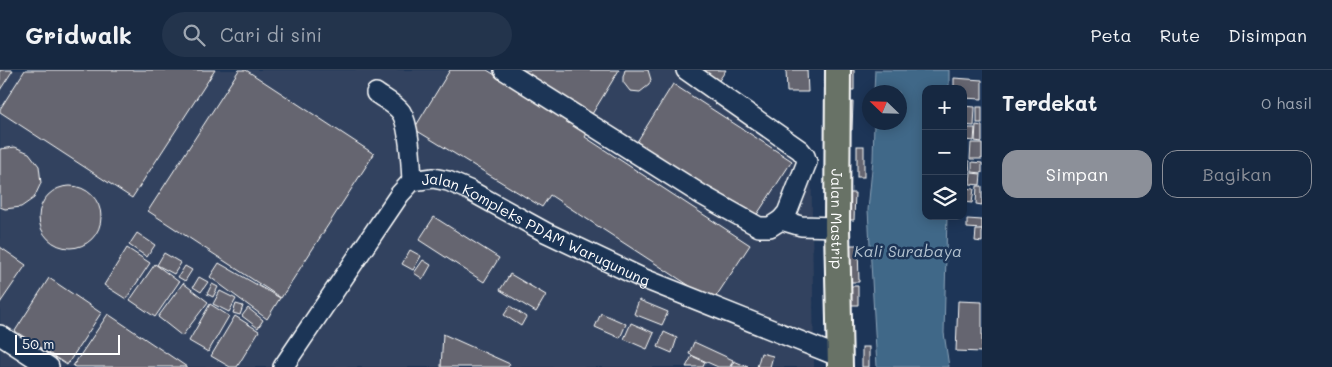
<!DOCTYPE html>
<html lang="id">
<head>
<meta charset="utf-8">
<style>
  :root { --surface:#162841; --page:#23344c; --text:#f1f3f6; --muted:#9ea6b1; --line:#35445a; --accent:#8c9099 }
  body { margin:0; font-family:Mali,sans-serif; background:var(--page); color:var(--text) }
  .controls { position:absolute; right:15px; top:15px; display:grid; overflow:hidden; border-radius:10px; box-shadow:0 2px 12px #0003 }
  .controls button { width:45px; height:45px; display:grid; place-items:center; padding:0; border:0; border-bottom:1px solid var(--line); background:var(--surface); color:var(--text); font:25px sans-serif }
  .compass { position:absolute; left:862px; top:15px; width:45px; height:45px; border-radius:50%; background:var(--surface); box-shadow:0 2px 12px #0003; rotate:293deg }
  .scale { position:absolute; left:15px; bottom:12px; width:105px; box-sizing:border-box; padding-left:5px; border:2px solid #fff; border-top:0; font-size:14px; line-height:18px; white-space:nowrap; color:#fff; -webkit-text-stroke:4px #1d3557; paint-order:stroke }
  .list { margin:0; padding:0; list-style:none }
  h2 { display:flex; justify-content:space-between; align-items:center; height:65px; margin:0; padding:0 20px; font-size:21px }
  h2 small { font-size:16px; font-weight:400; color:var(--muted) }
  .actions { display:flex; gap:10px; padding:15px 20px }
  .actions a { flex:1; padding:11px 0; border:1px solid var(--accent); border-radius:15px; text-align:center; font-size:18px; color:var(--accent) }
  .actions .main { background:var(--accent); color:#fff }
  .icon { flex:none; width:28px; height:28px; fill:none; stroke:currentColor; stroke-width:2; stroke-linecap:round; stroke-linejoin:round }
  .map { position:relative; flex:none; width:982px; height:297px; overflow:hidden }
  header { display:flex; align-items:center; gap:30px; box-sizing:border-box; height:70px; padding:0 25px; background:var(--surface); border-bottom:1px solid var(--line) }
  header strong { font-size:24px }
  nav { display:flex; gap:28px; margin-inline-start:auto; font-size:18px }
  .search { width:350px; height:45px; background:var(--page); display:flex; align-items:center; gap:12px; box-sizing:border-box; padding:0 18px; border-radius:28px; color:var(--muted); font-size:19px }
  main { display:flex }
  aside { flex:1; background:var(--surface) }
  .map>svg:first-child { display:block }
  .built { fill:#33435e }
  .water { fill:#406788; stroke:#8ca4b8 }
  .building { fill:#65656f; stroke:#fff }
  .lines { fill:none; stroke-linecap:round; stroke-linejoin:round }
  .minor-casing { stroke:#fff; stroke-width:22 }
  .major-casing { stroke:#fff; stroke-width:28 }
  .minor { stroke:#1d3557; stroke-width:19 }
  .major { stroke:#687266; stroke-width:24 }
  .labels { text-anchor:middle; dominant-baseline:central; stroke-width:5; stroke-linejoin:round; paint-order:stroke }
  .street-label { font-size:15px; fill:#fff; stroke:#1d3557 }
  .water-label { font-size:16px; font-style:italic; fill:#b3c2cf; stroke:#1d3557 }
</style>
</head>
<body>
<header>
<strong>Gridwalk</strong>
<div class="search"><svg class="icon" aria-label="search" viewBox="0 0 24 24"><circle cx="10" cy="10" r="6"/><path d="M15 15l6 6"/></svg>Cari di sini</div>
<nav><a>Peta</a><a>Rute</a><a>Disimpan</a></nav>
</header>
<main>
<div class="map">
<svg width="982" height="297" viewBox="0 0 982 297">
  <rect width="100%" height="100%" fill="#1d3557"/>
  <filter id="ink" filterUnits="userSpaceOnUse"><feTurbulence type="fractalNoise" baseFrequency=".02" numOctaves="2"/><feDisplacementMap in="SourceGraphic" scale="10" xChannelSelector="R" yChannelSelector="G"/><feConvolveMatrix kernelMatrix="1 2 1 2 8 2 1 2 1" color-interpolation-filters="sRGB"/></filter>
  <g filter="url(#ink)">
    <path class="built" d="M0 0H703L811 77 814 297H0Z"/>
    <path class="water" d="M875 0H949V19H926V146H947L944 263 949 297H877L868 140 873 89 874 53 899 52V22H874Z"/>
    <g class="building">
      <path d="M0 0H13L0 20Z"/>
      <path d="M25 0H215L132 128 0 42V39Z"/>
      <path d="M239 0H246L374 84 281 228 148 141Z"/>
      <path d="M450 0H487L588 62 585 67 750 175 713 231 550 125 542 137 414 59Z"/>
      <path d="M510 0H619L589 49Z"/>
      <path d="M625 0H648L651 10 649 15 640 22 630 21 623 12V7Z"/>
      <path d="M695 0H726L716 15Z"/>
      <path d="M786 0H807L808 22H787Z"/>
      <path d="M847 0H854V20H848Z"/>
      <path d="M954 8 982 10V29L963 28V19H954Z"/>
      <path d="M673 14 792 91 756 146 635 75Z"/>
      <path d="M842 32H853L852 60H841Z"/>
      <path d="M963 36 975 37 974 56 963 55Z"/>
      <rect x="977" y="37" width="5" height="16"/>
      <path d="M976 55 982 56V72L975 71Z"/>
      <path d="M966 58H975L974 71 965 70Z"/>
      <path d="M971 73H982V89H970Z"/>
      <rect x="857" y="76" width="7" height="31"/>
      <path d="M15 77 29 83 39 96 41 113 34 128 21 137 5 139 0 137V79Z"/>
      <path d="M963 91H969L970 103H963Z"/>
      <path d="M972 92 982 93V103L972 102Z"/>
      <path d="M971 103 981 104 980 115 970 114Z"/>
      <path d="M977 116H982V135L976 134Z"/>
      <circle cx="70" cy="147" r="31"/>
      <path d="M963 118 974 119 972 133 963 132Z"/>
      <path d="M847 123H855L854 150H846Z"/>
      <path d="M434 147 499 188 484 212 419 170Z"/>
      <path d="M967 149 982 150V159L967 158Z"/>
      <path d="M976 160H982V172L975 171Z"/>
      <path d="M137 163 155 175 147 187 129 175Z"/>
      <path d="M848 175H858L859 212H848Z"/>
      <path d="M0 177 26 195 0 233Z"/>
      <path d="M127 178 150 193 126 229 104 215Z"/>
      <path d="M410 180 421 186 413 200 402 194Z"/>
      <path d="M164 183 181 193 174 204 157 195Z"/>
      <path d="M423 190 431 195 423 209 414 203Z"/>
      <path d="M219 193 280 228 267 249 210 207Z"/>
      <path d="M155 194 179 212 155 247 130 230Z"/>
      <path d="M185 196 192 200 185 211 178 207Z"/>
      <path d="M510 204 546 225 536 242 500 220Z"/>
      <path d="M199 207 208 212 201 222 193 217Z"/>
      <path d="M49 208 101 243 67 295 15 261Z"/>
      <path d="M183 213 208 232 182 266 158 247Z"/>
      <path d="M212 214 218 217 213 227 207 224Z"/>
      <path d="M848 216H858V235H849Z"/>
      <path d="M220 221 236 229 229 242 213 234Z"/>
      <path d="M639 230 668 242 662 255 634 244Z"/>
      <path d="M958 231 982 232V282L956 281Z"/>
      <path d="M210 234 229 246 208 282 189 271Z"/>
      <path d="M236 234 243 236 240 245 233 243Z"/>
      <path d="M510 236 526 247 521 256 504 245Z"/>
      <path d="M248 238 263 250 258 258 242 246Z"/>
      <path d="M601 243 626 254 620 268 595 257Z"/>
      <path d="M108 244 187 297H75L73 296Z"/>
      <path d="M235 246 259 261 237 297H230L211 286Z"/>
      <path d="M631 253 654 263 647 279 624 269Z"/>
      <path d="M664 262 677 268 672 283 658 277Z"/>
      <path d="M443 264 510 294 508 297H441Z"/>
      <path d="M694 272 733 290 730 297H718L689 284Z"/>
      <rect x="862" y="277" width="7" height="20"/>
      <path d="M761 283 773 286 770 297H757Z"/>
      <path d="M692 286 705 292 703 297H686Z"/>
      <path d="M734 291 748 297H731Z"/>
    </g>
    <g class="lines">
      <defs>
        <g id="minor">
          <path d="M504 0 702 125 759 157H770L781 150"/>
          <path d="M686 0 800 80 805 86 807 92 787 143 781 150 801 156 837 157"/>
          <path d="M376 23C384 29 395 34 401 42 410 56 411 94 412 111"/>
          <path d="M0 265 49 297"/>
          <path id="s1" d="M283 297 400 124 412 111 433 108 448 111 469 120 545 162 642 208 840 287"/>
        </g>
        <g id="major">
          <path id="s2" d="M838 0 837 157 840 297"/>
        </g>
      </defs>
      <use href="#minor" class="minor-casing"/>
      <use href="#major" class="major-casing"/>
      <use href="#minor" class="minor"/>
      <use href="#major" class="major"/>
    </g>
  </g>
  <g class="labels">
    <g class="street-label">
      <text stroke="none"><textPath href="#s2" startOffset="149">Jalan Mastrip</textPath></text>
      <text stroke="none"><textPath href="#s1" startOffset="362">Jalan Kompleks PDAM Warugunung</textPath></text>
    </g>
    <g class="water-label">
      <text x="908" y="180">Kali Surabaya</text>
    </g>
  </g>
</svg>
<div class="controls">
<button>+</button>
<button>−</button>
<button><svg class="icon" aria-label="layers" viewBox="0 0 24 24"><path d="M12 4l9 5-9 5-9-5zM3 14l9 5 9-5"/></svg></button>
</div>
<svg class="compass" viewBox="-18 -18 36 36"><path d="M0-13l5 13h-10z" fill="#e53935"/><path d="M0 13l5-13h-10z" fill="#9ea6b1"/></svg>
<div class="scale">50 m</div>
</div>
<aside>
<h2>Terdekat<small>0 hasil</small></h2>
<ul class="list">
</ul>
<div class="actions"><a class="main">Simpan</a><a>Bagikan</a></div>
</aside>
</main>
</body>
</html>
